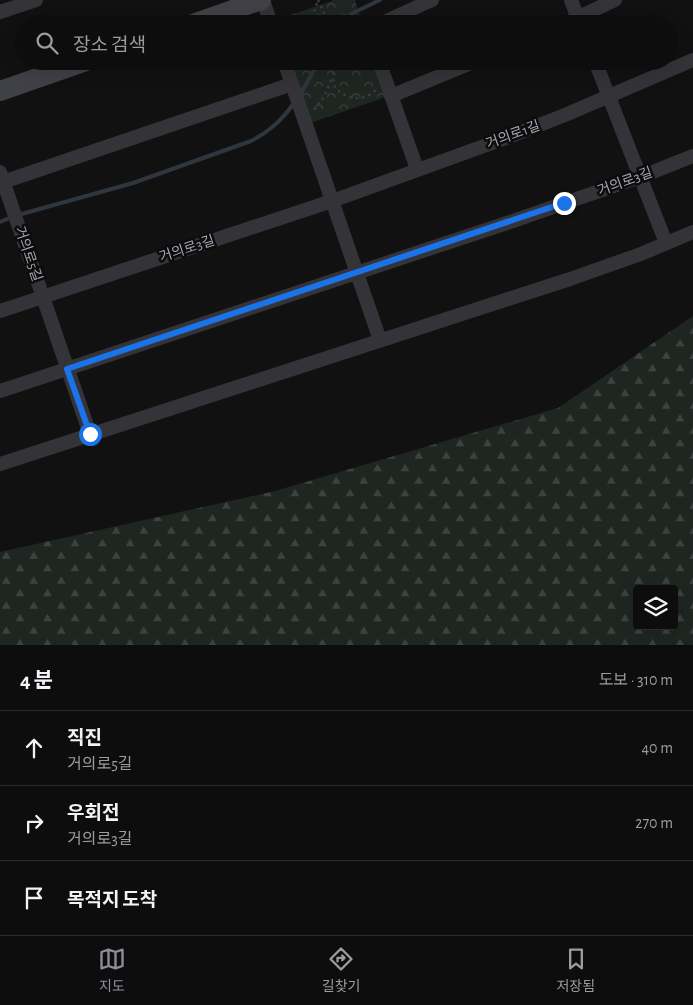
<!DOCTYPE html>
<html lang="ko">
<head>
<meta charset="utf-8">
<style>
  :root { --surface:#0d0d0e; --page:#161617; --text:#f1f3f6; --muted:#9a9c9e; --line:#2d2d2e; --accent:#8c9099 }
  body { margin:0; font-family:"Alegreya Sans","Noto Sans KR",sans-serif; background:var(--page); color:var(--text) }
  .controls { position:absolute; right:15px; bottom:15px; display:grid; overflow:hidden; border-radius:5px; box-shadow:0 5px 20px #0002 }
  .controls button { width:45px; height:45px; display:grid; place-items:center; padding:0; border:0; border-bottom:1px solid var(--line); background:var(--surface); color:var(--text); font:25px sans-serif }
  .stop { position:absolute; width:15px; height:15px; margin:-11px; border:4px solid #1a73e8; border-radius:50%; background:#fff }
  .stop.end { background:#1a73e8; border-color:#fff; box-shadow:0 1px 5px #0008 }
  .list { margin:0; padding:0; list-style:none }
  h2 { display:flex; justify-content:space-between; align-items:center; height:65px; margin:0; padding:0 20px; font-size:21px }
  h2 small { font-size:16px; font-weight:400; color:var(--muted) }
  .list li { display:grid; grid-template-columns:32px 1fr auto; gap:15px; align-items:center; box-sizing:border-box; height:75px; padding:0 20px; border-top:1px solid var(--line) }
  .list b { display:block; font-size:19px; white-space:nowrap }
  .list p { margin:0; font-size:16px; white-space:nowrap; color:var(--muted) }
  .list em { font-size:16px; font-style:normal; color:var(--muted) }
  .icon { flex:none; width:28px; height:28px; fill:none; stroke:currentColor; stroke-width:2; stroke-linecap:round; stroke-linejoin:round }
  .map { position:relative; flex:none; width:693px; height:645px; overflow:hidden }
  .search { position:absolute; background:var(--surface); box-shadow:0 5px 20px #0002; left:15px; right:15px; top:15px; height:55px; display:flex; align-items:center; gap:12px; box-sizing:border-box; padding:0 18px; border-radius:28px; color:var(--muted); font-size:19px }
  .sheet { height:290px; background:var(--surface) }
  nav { display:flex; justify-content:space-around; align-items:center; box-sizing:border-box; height:70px; border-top:1px solid var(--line); background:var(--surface); font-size:14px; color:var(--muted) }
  nav a { display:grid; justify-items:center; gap:2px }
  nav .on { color:var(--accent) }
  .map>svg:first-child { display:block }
  .forest { fill:url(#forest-firs); fill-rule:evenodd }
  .park { fill:url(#park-crowns) }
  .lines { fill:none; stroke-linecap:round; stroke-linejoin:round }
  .stream { stroke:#30363d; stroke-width:4 }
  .path { stroke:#3a3b3f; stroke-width:2.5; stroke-dasharray:2.5 4; stroke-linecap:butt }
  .street { stroke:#343438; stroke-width:14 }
  .secondary { stroke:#404146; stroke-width:20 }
  .route { stroke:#1a73e8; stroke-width:6 }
  .labels { text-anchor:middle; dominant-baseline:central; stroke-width:5; stroke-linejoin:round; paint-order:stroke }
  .street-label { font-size:14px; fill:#a3a6b1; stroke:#0c0c0d }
</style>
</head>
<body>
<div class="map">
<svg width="693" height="645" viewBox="0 0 693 645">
  <defs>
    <pattern id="forest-firs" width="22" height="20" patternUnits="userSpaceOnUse" patternTransform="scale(1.25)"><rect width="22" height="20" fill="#1f2621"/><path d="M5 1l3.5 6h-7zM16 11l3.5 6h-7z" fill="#3c423f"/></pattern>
    <pattern id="park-crowns" width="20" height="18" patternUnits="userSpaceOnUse" patternTransform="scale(1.25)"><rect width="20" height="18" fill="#1f2621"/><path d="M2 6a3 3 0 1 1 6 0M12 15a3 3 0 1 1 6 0" fill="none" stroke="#3c423f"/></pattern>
  </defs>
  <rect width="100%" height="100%" fill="#111112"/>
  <path class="forest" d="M693 316V645H0V552L275 491 558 408ZM637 589H674V626H637Z"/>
  <g class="park">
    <path d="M334 0H355L362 24H274L273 21Z"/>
    <path d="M288 61H375L386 97 310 123Z"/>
  </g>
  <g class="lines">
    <g class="stream">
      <path d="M341 24 353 13 380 0"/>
      <path d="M300 95 319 61"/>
      <path d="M18 215 133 183 251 141C270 131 282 120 294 103"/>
      <path d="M0 222 12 217"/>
    </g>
    <g class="path">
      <path d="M318 0 325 15 332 24"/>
      <path d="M310 24 318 0"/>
      <path d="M339 61C331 69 333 79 335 88 348 99 361 103 376 90"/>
      <path d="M314 110 324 97 332 78"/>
    </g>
    <g class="street">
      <path d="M263 0 271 24"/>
      <path d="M571 0 580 24"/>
      <path d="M0 12 36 0"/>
      <path d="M380 24 432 0"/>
      <path d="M564 24 615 0"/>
      <path d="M284 61 380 340"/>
      <path d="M379 61 417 169"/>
      <path d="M595 61 666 243"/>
      <path d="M391 96 476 61"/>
      <path d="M0 172 90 434"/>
      <path d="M0 183 292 84"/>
      <path d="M0 311 332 201 506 138 565 115 693 60"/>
      <path d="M0 391 507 223 640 177 693 156"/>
      <path d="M0 464 570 279 641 254 693 232"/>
    </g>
    <g class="secondary">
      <path d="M193 24 261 0"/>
      <path d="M0 91 86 61"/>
    </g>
  </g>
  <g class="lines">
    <path class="route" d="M90 434 67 369 564 203"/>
  </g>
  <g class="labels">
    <g class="street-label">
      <text transform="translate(513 135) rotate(-20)">거의로1길</text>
      <text transform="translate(625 182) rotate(-20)">거의로3길</text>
      <text transform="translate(187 249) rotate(-18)">거의로3길</text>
      <text transform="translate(28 254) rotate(71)">거의로5길</text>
    </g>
  </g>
</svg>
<div class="controls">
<button><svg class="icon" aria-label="layers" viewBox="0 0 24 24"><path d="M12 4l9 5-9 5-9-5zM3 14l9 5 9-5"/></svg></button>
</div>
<div class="stop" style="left:90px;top:434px"></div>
<div class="stop end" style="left:564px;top:203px"></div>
<div class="search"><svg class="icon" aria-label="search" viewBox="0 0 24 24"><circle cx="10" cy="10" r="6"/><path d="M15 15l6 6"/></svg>장소 검색</div>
</div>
<section class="sheet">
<h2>4 분<small>도보 · 310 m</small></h2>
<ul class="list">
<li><svg class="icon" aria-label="ahead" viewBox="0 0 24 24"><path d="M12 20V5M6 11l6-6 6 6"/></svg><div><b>직진</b><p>거의로5길</p></div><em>40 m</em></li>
<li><svg class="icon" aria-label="right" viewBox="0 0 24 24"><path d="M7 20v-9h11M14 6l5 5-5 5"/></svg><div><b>우회전</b><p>거의로3길</p></div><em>270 m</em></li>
<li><svg class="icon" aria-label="arrive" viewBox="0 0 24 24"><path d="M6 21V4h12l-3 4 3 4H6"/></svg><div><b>목적지 도착</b></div></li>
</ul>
</section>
<nav>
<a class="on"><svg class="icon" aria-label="map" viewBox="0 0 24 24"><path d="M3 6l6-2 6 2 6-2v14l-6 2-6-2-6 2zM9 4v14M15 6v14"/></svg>지도</a>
<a><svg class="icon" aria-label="directions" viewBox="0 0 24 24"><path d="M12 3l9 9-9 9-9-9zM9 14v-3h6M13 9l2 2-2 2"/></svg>길찾기</a>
<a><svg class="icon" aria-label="saved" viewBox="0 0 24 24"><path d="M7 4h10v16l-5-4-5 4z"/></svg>저장됨</a>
</nav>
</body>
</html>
